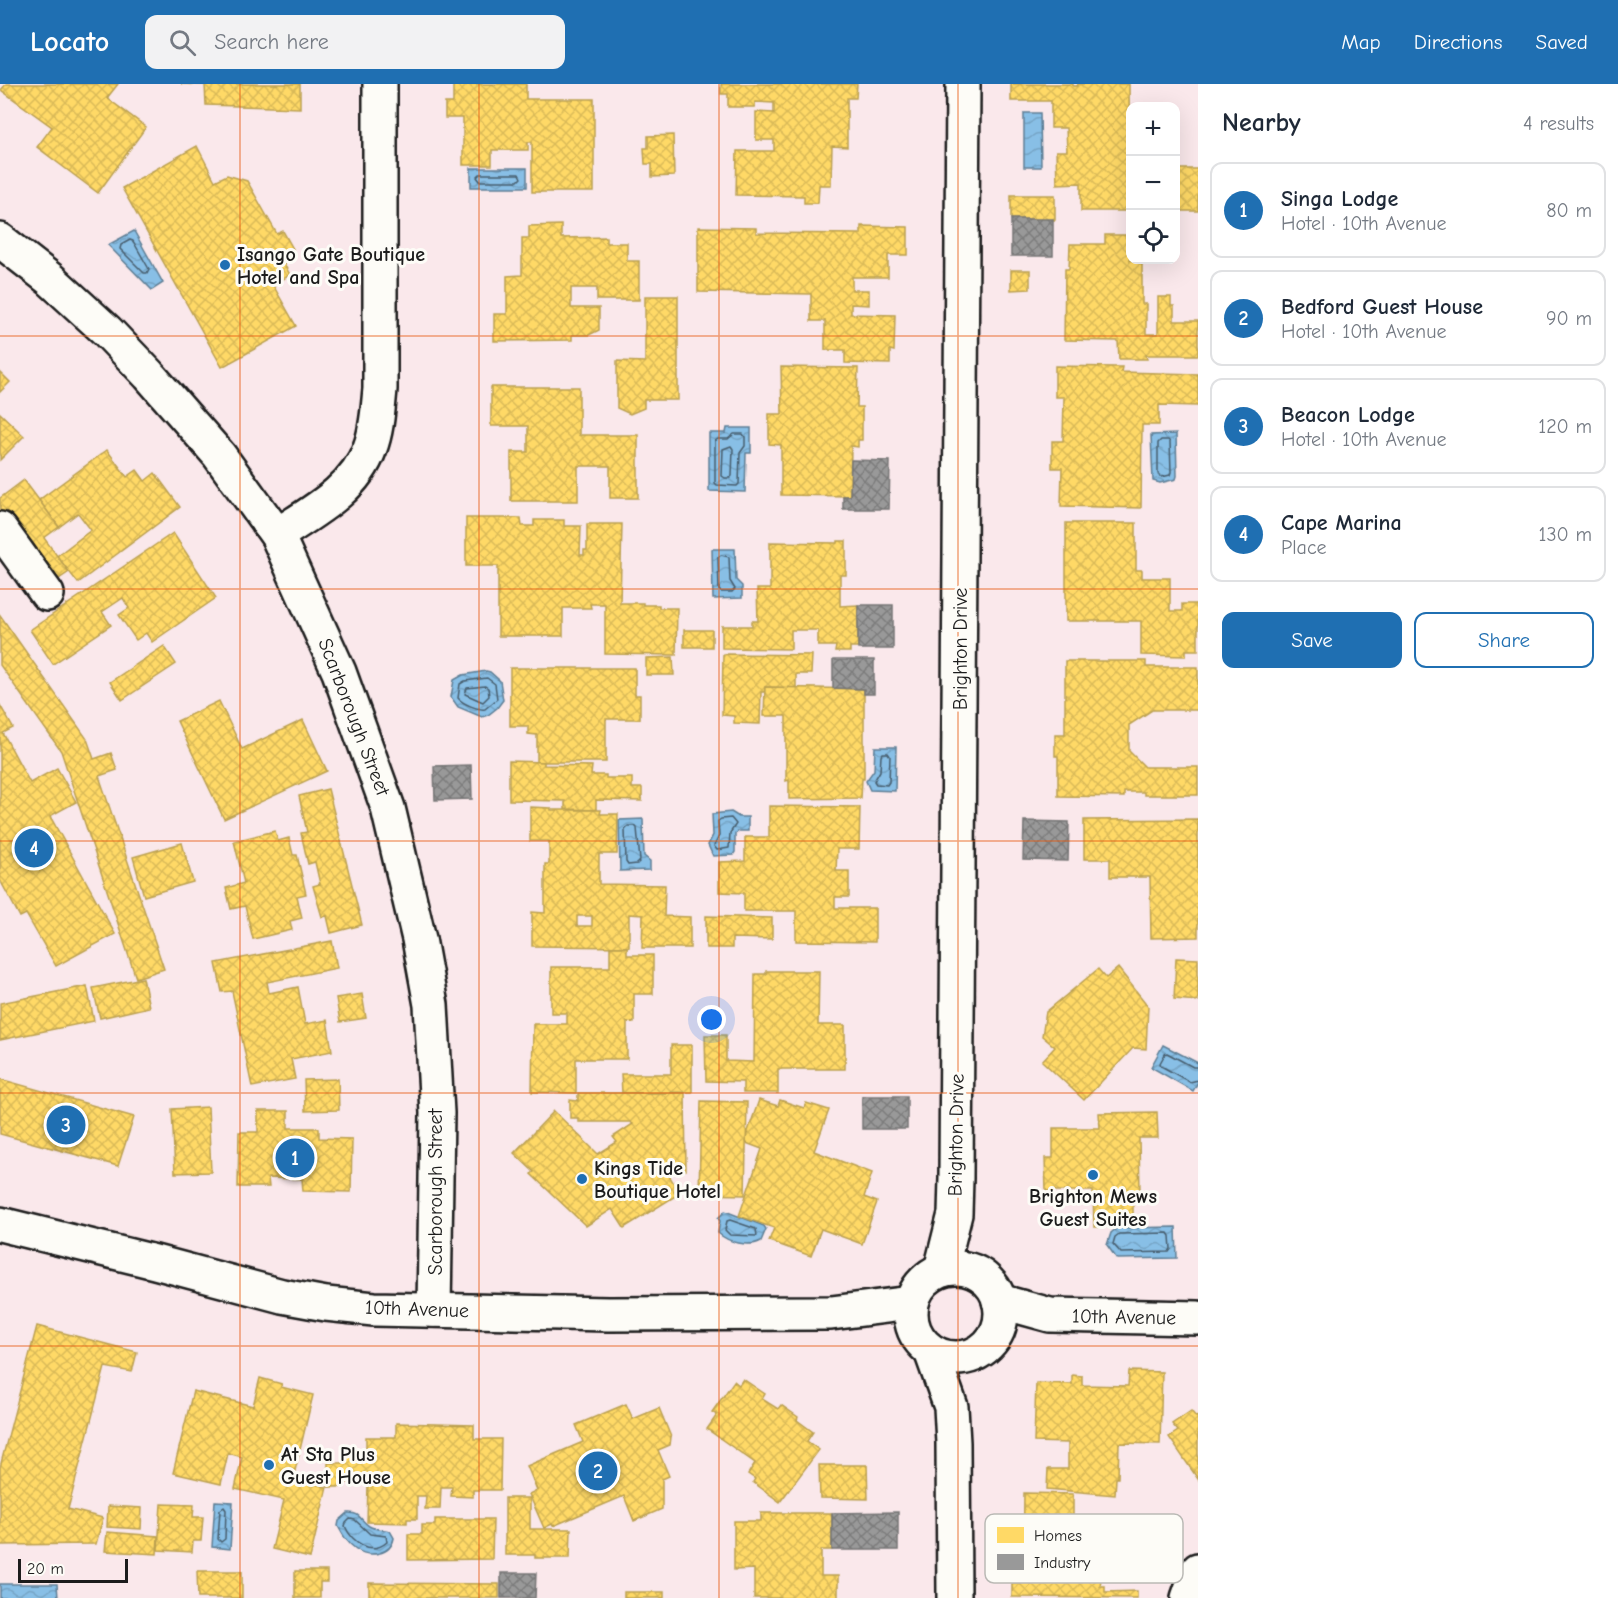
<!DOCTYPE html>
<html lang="en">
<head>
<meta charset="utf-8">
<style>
  :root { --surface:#fff; --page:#f2f2f3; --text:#1f2937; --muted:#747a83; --line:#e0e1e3; --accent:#1f6fb2 }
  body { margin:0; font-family:"Comic Neue",sans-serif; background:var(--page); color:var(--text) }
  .controls { position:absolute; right:18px; top:18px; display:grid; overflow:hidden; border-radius:12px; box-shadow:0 6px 24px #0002 }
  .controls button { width:54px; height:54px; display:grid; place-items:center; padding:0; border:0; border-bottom:2px solid var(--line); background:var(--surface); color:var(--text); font:30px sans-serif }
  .scale { position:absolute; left:18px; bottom:15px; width:110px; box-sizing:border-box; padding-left:6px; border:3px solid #1c1c1c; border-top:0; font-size:16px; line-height:21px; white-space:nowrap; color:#1c1c1c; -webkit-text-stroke:4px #fdfcf7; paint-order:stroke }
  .you { position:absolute; left:712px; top:936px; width:21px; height:21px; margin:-15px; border:4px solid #fff; border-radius:50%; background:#1a73e8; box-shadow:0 0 0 9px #1a73e833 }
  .badge { display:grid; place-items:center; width:39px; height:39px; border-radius:50%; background:var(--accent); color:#fff; font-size:20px; font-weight:700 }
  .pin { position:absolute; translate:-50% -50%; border:3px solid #fff; box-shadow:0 2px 6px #0006 }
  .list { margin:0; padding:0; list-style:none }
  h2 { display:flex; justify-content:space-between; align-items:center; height:78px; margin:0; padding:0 24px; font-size:26px }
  h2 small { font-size:20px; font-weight:400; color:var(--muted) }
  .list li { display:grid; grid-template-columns:39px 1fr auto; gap:18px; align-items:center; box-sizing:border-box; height:96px; margin:0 12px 12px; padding:0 12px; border:2px solid var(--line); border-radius:12px }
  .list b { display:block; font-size:22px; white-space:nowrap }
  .list p { margin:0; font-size:20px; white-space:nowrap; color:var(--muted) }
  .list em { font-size:20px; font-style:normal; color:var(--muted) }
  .actions { display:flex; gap:12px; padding:18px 24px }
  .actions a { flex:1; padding:14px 0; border:2px solid var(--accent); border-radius:12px; text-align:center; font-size:21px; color:var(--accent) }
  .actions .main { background:var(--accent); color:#fff }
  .icon { flex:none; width:33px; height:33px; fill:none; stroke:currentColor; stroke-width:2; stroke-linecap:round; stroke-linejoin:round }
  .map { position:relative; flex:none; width:1198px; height:1514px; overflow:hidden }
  header { display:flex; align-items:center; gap:36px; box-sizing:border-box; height:84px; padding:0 30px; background:var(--accent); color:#fff }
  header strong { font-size:28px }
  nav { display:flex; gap:33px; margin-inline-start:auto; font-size:21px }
  .search { width:420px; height:54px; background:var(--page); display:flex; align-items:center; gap:15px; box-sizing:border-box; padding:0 21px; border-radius:12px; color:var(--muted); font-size:22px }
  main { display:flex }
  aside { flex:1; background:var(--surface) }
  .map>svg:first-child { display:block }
  .water { fill:url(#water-waves); stroke:#5d7e95; stroke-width:1.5 }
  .homes { fill:url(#homes-cross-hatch); stroke:#bba050; stroke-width:1.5; fill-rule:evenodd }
  .industry { fill:url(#industry-cross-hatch); stroke:#747474; stroke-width:1.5 }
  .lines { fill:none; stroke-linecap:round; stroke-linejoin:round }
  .shore { stroke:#475d6d; stroke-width:1.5 }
  .minor-casing { stroke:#1c1c1c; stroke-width:38 }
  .minor { stroke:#fdfcf7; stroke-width:33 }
  .grid { fill:none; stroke:#e8590c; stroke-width:1.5; stroke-opacity:0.55 }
  .poi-dot { fill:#1f6fb2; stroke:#fdfcf7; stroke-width:2 }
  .labels { text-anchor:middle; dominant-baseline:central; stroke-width:6; stroke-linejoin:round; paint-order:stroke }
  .poi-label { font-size:20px; font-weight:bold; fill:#1c1c1c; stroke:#fdfcf7; text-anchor:start }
  .street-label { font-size:20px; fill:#1c1c1c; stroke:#fdfcf7 }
  .key { fill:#fdfcf7; stroke:#bab9b5; stroke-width:1.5 }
  .key-label { font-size:16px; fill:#1c1c1c }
</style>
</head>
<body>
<header>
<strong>Locato</strong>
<div class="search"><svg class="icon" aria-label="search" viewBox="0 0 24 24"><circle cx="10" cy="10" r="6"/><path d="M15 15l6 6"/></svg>Search here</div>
<nav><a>Map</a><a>Directions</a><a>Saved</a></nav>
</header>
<main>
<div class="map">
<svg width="1198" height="1514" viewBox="0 0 1198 1514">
  <defs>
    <pattern id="water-waves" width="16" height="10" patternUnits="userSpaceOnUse" patternTransform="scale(1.5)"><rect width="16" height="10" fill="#88bfe6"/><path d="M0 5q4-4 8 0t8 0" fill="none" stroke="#75a4c5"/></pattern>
    <pattern id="homes-cross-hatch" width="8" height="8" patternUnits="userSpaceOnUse" patternTransform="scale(1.5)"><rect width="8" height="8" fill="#ffd966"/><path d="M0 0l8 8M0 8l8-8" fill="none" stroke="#daba58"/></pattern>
    <pattern id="industry-cross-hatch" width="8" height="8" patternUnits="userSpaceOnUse" patternTransform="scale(1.5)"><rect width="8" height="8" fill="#999"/><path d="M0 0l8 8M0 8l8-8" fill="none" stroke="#7c7c7c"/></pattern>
  </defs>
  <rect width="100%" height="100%" fill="#fae8eb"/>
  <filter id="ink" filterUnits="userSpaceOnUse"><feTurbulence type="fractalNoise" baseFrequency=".0167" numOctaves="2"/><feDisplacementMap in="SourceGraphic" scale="12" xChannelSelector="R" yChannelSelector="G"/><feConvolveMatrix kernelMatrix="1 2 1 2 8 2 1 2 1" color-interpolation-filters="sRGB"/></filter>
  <g filter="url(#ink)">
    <g class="water">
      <path d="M1024 29H1040L1041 83H1024Z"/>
      <rect x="471" y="84" width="56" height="19"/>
      <path d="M134 147 163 199 152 206 108 161Z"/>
      <path d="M727 344H751V369H746L745 408 709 407V349H726Z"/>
      <path d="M1176 350 1177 392 1176 395 1160 399 1153 397 1151 351Z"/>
      <path d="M712 465H735L736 496 742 502V514L713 515Z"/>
      <path d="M486 587 490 588 500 597 503 616 497 624 488 631 482 633 458 623 451 613 454 596 463 591Z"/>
      <path d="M875 663H896L895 707 870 706 866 697 874 686Z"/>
      <path d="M731 728 739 733H748V747H739L735 750V768L733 771 713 772 708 761 713 751 712 730Z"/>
      <path d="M643 735 644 772 650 777V786L620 787 619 736Z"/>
      <path d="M1163 961 1198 979V998L1193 1007 1151 983Z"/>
      <path d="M725 1127 764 1142 766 1145 761 1157C748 1164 728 1158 718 1149L720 1137 718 1134Z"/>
      <path d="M1176 1143 1177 1174 1117 1175 1107 1161 1111 1149 1117 1144Z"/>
      <path d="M215 1417 233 1418 230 1465 212 1463Z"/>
      <path d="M348 1429C360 1428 361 1437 369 1442 376 1446 383 1445 390 1447L394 1454C391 1471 369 1474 356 1465 347 1459 343 1451 338 1442L339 1437Z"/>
      <path d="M0 1500H57L58 1514H0Z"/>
    </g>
    <g class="homes">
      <path d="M6 0H118L107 14 146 43 98 109 37 63 52 43 1 6Z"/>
      <path d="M181 0H300V24L206 21 205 1Z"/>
      <path d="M453 0H526V15H594V108H532V58H528V66H492V81H463V34H445V19H453Z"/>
      <path d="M721 0H857L856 14H847V63L832 62 831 101H819L818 119H804V112L736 111 737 67H774V56H756V28L774 29V19L755 18V23H728V10H721Z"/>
      <path d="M1011 0H1073V2H1077L1078 0H1129L1130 127H1081V99L1057 100 1056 67H1067L1066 44H1051V17H1011Z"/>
      <path d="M673 51 674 92 652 93V80H645L644 64H648V52Z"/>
      <path d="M197 62 215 97 227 91 247 97 277 150 283 147 293 165 280 172 290 191 273 201 296 242 222 283 122 104Z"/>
      <rect x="1176" y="85" width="22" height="42"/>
      <path d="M1011 111H1055V136L1011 135Z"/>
      <path d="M561 141V154L606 153V159H627V177H639V216H597V204H571V224H599V246L589 251H572V256L494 257V230H507V192L522 191V154H529V142Z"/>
      <path d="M861 142 908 143V171H888V193H852V206H869V221L851 220V230L895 231 894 267 890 266V280L845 279V266H825V237H811V210L698 208V143L756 144V149L861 150Z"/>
      <path d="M1105 151H1130V176H1142V220H1146V250H1158V213H1171V222H1174V237H1198V271H1146L1147 275H1119L1118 257 1064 256 1065 185H1069L1070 160H1105Z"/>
      <path d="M1011 186H1030V205L1011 206Z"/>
      <path d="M645 212H678V316H644V324L630 330 617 324V277L645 278Z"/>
      <path d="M1055 282 1115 283H1122L1121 288 1198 290V322L1159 321V341H1142L1141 424 1061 422 1062 384H1052V357H1063L1064 313H1055Z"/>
      <path d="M781 283 858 284 857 323H862V356H858V363L851 362 850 412 781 411V361L769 360V330H782Z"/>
      <path d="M0 288 10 298 0 308Z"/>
      <path d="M491 303H579V351H638V414H610V382H578V417H511V368H528V342H491Z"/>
      <path d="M0 329 24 352 0 376Z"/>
      <path d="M107 366 127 393 137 386 145 397 155 389 180 423 78 499 57 472 91 446 78 429 59 443 39 416Z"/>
      <path d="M24 396 59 443 44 454 69 488 47 503 0 438V414Z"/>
      <path d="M466 434H521L522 442H534V436H564V442H581L580 471H584V466H587V440H622L620 519H643V521H659V524H677L676 571 605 570V520H590L591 524H563V552H498V482H466Z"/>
      <path d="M1066 439H1136V486H1142V494H1170V527H1182V520H1198V566H1186V572L1141 571V537H1066Z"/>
      <path d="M173 449 216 514 152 558 146 549 136 556 119 531 129 524 123 514 102 528 111 541 53 580 30 546Z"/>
      <path d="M838 457H846V491H840V522L858 521V563H850V568H835L836 562H818V546H791V565L722 564V542H752V537H758L757 505H770V458L838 459Z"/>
      <path d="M0 531 87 655 94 675 111 669 117 686 99 692 164 885 136 894 61 667 0 581Z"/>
      <rect x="684" y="546" width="28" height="17"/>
      <path d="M164 562 176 580 122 616 110 598Z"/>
      <path d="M723 570 812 571 811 590H796V604L765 603V608H761L760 640 734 639V632L722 631Z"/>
      <path d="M673 573 674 591H646V574Z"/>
      <path d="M1065 577H1146V583H1198V626H1152L1129 641V667L1145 683H1198V711H1144V708H1124V713L1058 712V672H1055V650H1065Z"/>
      <path d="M510 584H635V611H640V635H606V678H537V651L528 650V642H510Z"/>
      <path d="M765 603 864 605V695H862L861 714 789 715V696L786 697V632H764Z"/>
      <path d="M219 617 242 665 303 636 327 687 224 735 177 637Z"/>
      <path d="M0 621 13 644 3 649 30 699 57 684 76 718 50 732 115 850 56 882 26 830 20 833 0 796Z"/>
      <path d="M509 677 544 678V681L592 682 591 691H606V694H632V704H642V717L596 716V726L565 725V717L509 716Z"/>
      <path d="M328 705 362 841 331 849 327 832 322 833 313 802 320 800 315 778 308 780 301 749 307 748 299 712Z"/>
      <path d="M769 722 860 723 859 765H837L836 787H849V813H835V824H875V858L796 857V827H744V809L719 808V778L745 777V753H769Z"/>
      <path d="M530 723 551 724V726H601L600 730H618L617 770H599V800L665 801 664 832 690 833V864H642L643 831 629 830V863L532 862V828L545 829V780H549V757H530ZM577 832H592V842H577Z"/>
      <path d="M1198 735V853L1151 854 1150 793H1110V775H1084V736Z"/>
      <path d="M275 747 278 757 289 754 293 771H297L306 810 297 812 302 834 290 837 292 846 253 855 245 822 231 825 226 804 244 799 234 757Z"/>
      <path d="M182 759 193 798 144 812 133 773Z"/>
      <path d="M706 832 772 834V855L732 854V864H706Z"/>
      <path d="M332 857 337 884 267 898 269 909 298 903 305 940 327 936 332 967 291 975 295 995 252 1003 232 907 222 908 216 879Z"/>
      <path d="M610 863H627V871H653V910H634V939L627 938V975H576V1009L532 1008 533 940H567V929H551V883H610Z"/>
      <path d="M1176 874 1198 875V917L1174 915Z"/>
      <path d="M1118 884 1148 922 1146 965 1133 964 1084 1016 1042 977 1055 963 1042 952 1046 928 1098 885 1106 894Z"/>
      <path d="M766 887H819L818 941H845V985H778V1009H743V998L706 997 705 951H726V977L754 978 755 890H766Z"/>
      <path d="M143 894 149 923 100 934 93 904Z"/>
      <path d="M87 902 94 937 0 956V919Z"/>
      <path d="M362 910 366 934 340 938 336 914Z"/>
      <path d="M671 961H692V1008L622 1009 621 990H671Z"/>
      <path d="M0 993V995L134 1033 118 1082 0 1050Z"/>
      <path d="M338 995 339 1026 305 1027 304 996Z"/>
      <path d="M578 1009H685L686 1086H666L677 1105 674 1107 677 1111 624 1144 612 1125 586 1142 531 1090 534 1088 514 1069 554 1027 598 1070 617 1058 613 1053 633 1040 630 1038H578V1034H570V1016L578 1017Z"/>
      <path d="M759 1016 778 1022 780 1016 804 1024 806 1019 829 1026 814 1067 872 1089 864 1113 877 1118 862 1160 821 1145 811 1172 769 1157 774 1144 739 1132 762 1065 746 1059V1053Z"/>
      <path d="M701 1017 747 1018 745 1111 699 1110Z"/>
      <path d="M208 1023 211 1088 175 1089 172 1025Z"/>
      <path d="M258 1027H288V1044H319V1054L352 1055 351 1108 303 1107 302 1095 268 1094 269 1103H238L239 1048H258Z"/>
      <path d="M1157 1028 1158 1054H1139L1140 1109 1133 1108V1142L1094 1143 1093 1107H1046L1045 1074H1053V1044H1100L1099 1029Z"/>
      <path d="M37 1242 137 1268 132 1288 105 1283 68 1425 103 1434 96 1460 0 1461V1383Z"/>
      <path d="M1129 1287 1162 1288 1160 1360 1119 1359 1118 1394H1116L1115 1411 1047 1405 1048 1385H1068V1359L1034 1358 1036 1299 1072 1300V1291L1082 1292V1301L1128 1302Z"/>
      <path d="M260 1294 282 1300 281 1303 313 1311 293 1395 327 1403 310 1474 272 1465 284 1416 235 1405 242 1373 228 1369 221 1400 173 1389 193 1307 253 1322Z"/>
      <path d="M743 1295 765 1310 762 1315 778 1325 781 1321 798 1333 797 1336 813 1348 807 1357 819 1366 780 1418 753 1398 755 1395 748 1390 755 1379 707 1345 717 1331 712 1328 734 1297 739 1301Z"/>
      <path d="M626 1320 633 1335 659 1324 671 1353 670 1361 658 1366 669 1392 662 1395V1425L634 1437 624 1412 553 1442 552 1440 544 1444 529 1410 537 1406 527 1382 583 1358 576 1341Z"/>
      <path d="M1191 1327 1196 1333 1198 1332V1395L1169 1353 1178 1347 1172 1340Z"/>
      <path d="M396 1339 474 1341V1355H501L500 1406H473V1413L451 1412 452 1403H441L440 1425H425L426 1412H417V1435H407V1439L367 1438 368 1400 341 1398V1403H328V1379H344V1368H366V1353H396Z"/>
      <path d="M819 1381H867L868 1415 820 1414Z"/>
      <path d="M1024 1409 1073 1410V1440L1138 1441 1137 1482 1073 1481V1490L1023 1489Z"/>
      <path d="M505 1414H530V1445H571L570 1474H535V1471H505Z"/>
      <path d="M161 1420 194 1421 193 1433H203L201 1457H193L192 1468 158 1466Z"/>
      <path d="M108 1422 142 1424 141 1445 107 1443Z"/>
      <path d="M761 1429H832V1466H821V1492H838V1514H754V1485L734 1486V1437H761Z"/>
      <path d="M435 1435H493L492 1475 408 1476V1450H422V1441H435Z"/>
      <path d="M107 1448 158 1452 157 1470 105 1467Z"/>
      <path d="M197 1487H242V1514H198Z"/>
      <path d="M295 1487H327V1498H320V1514H295Z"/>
      <path d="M1069 1495H1101L1100 1502H1105V1508L1137 1507V1514L1012 1513V1499H1069Z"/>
      <path d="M369 1499 499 1500V1514H369Z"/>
      <rect x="624" y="1508" width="40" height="6"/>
    </g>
    <g class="industry">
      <rect x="1011" y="135" width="42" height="37"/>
      <path d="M851 376 890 377 889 425H843V412H850Z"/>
      <rect x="858" y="521" width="35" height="44"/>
      <path d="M833 576H874V610H864V605L833 604Z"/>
      <path d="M471 681 472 715 435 716 434 682Z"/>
      <path d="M1024 737 1069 738 1068 777 1023 776Z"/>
      <rect x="862" y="1012" width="45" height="33"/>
      <path d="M898 1428V1466H832V1429Z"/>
      <path d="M501 1489H536L535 1514H501Z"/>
    </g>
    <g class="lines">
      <g class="shore">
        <path d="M480 90H519L521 94 518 97H480L477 93Z"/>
        <path d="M130 156 133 157 149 185 147 189H144L120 165 121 161Z"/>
        <path d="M734 350H743L745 353V362L740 369 739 400 737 402 717 401 715 399V357L718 355H728Z"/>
        <path d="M1161 356H1168L1170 358 1171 388 1170 391 1162 393 1158 390V359Z"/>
        <path d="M731 362 733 365 732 392 730 394H725L722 392 723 365Z"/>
        <path d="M721 471 729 473 730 497 735 505 732 508H721L719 506 718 473Z"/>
        <path d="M487 594 495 600 497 615 485 625C478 626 463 620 458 614L460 600 465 597Z"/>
        <path d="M485 602 488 604 489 612 483 618 465 610 467 604Z"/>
        <path d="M883 669H888L890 672 889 698 887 701 876 700 874 697 880 687 881 672Z"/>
        <path d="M721 735 731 734 736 740 730 749 729 764 717 766 714 762 719 752 718 737Z"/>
        <path d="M628 742H635L637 744 640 777 637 780 628 781 626 778 625 745Z"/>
        <path d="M1198 983H1193L1167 969 1165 970 1160 979 1161 982 1190 998 1198 996"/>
        <path d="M730 1136 756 1145 757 1152 730 1151 725 1146 727 1137Z"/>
        <path d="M1168 1149 1170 1152 1171 1165 1169 1168 1121 1169 1113 1160 1115 1153 1119 1150Z"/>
        <path d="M224 1423 226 1426 225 1455 221 1458 218 1455 220 1426Z"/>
        <path d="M350 1435 355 1436 370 1450 386 1452 387 1458C371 1472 352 1458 345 1442L346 1439Z"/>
      </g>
      <defs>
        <g id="minor">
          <path d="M0 156 50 195 107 247 149 291 219 371 277 451 339 588 388 724 419 855 431 921 437 1029 434 1226"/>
          <path d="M0 445 47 510"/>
          <path d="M277 451C312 428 355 406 370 364 377 346 378 325 380 305V0"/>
          <path d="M0 1140 155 1178 282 1212 326 1220 374 1225 608 1230 831 1229 911 1219"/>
          <circle cx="956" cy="1229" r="45"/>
          <path d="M941 1186 955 1130 956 1094 963 0"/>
          <path d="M999 1217 1050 1231 1198 1234"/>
          <path d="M931 1267 951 1323 953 1359 954 1514"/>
          <path d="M1188 1514 1198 1486"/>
        </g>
      </defs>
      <use href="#minor" class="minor-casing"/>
      <use href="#minor" class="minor"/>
    </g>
  </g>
  <path class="grid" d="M240 0V1514M479 0V1514M719 0V1514M958 0V1514M0 252H1198M0 505H1198M0 757H1198M0 1009H1198M0 1262H1198"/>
  <g class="poi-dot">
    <circle cx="225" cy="181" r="6"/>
    <circle cx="1093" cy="1091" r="6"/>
    <circle cx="582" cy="1095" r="6"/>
    <circle cx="269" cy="1381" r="6"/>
  </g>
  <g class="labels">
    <g class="poi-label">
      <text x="237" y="170">Isango Gate Boutique<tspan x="237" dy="23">Hotel and Spa</tspan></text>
      <text x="594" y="1084">Kings Tide<tspan x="594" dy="23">Boutique Hotel</tspan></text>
      <text x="1093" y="1112" text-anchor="middle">Brighton Mews<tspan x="1093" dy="23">Guest Suites</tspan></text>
      <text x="281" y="1370">At Sta Plus<tspan x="281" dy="23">Guest House</tspan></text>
    </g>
    <g class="street-label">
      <text transform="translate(960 565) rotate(-90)">Brighton Drive</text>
      <text transform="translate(354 633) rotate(69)">Scarborough Street</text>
      <text transform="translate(956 1051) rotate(-89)">Brighton Drive</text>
      <text transform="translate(435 1108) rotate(-90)">Scarborough Street</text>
      <text transform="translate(417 1225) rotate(2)">10th Avenue</text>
      <text transform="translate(1124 1233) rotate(1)">10th Avenue</text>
    </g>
  </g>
  <rect x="985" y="1430" width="198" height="69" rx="9" class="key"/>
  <rect x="997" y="1443" width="27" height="16" fill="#ffd966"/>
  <rect x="997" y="1470" width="27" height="16" fill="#999"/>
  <g class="key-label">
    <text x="1034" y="1457">Homes</text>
    <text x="1034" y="1484">Industry</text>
  </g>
</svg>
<div class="controls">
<button>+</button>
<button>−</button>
<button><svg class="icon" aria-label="locate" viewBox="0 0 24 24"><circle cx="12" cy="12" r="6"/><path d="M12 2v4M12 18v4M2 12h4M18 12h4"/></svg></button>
</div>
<div class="scale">20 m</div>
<div class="you"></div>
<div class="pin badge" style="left:295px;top:1074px">1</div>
<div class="pin badge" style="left:598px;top:1387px">2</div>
<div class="pin badge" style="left:66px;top:1041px">3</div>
<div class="pin badge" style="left:34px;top:764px">4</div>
</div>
<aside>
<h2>Nearby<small>4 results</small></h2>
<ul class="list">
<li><span class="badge">1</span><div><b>Singa Lodge</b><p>Hotel · 10th Avenue</p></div><em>80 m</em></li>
<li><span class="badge">2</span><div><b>Bedford Guest House</b><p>Hotel · 10th Avenue</p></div><em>90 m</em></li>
<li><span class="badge">3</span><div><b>Beacon Lodge</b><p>Hotel · 10th Avenue</p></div><em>120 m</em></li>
<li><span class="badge">4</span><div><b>Cape Marina</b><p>Place</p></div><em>130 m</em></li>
</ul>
<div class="actions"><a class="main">Save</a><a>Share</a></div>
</aside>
</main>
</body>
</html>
